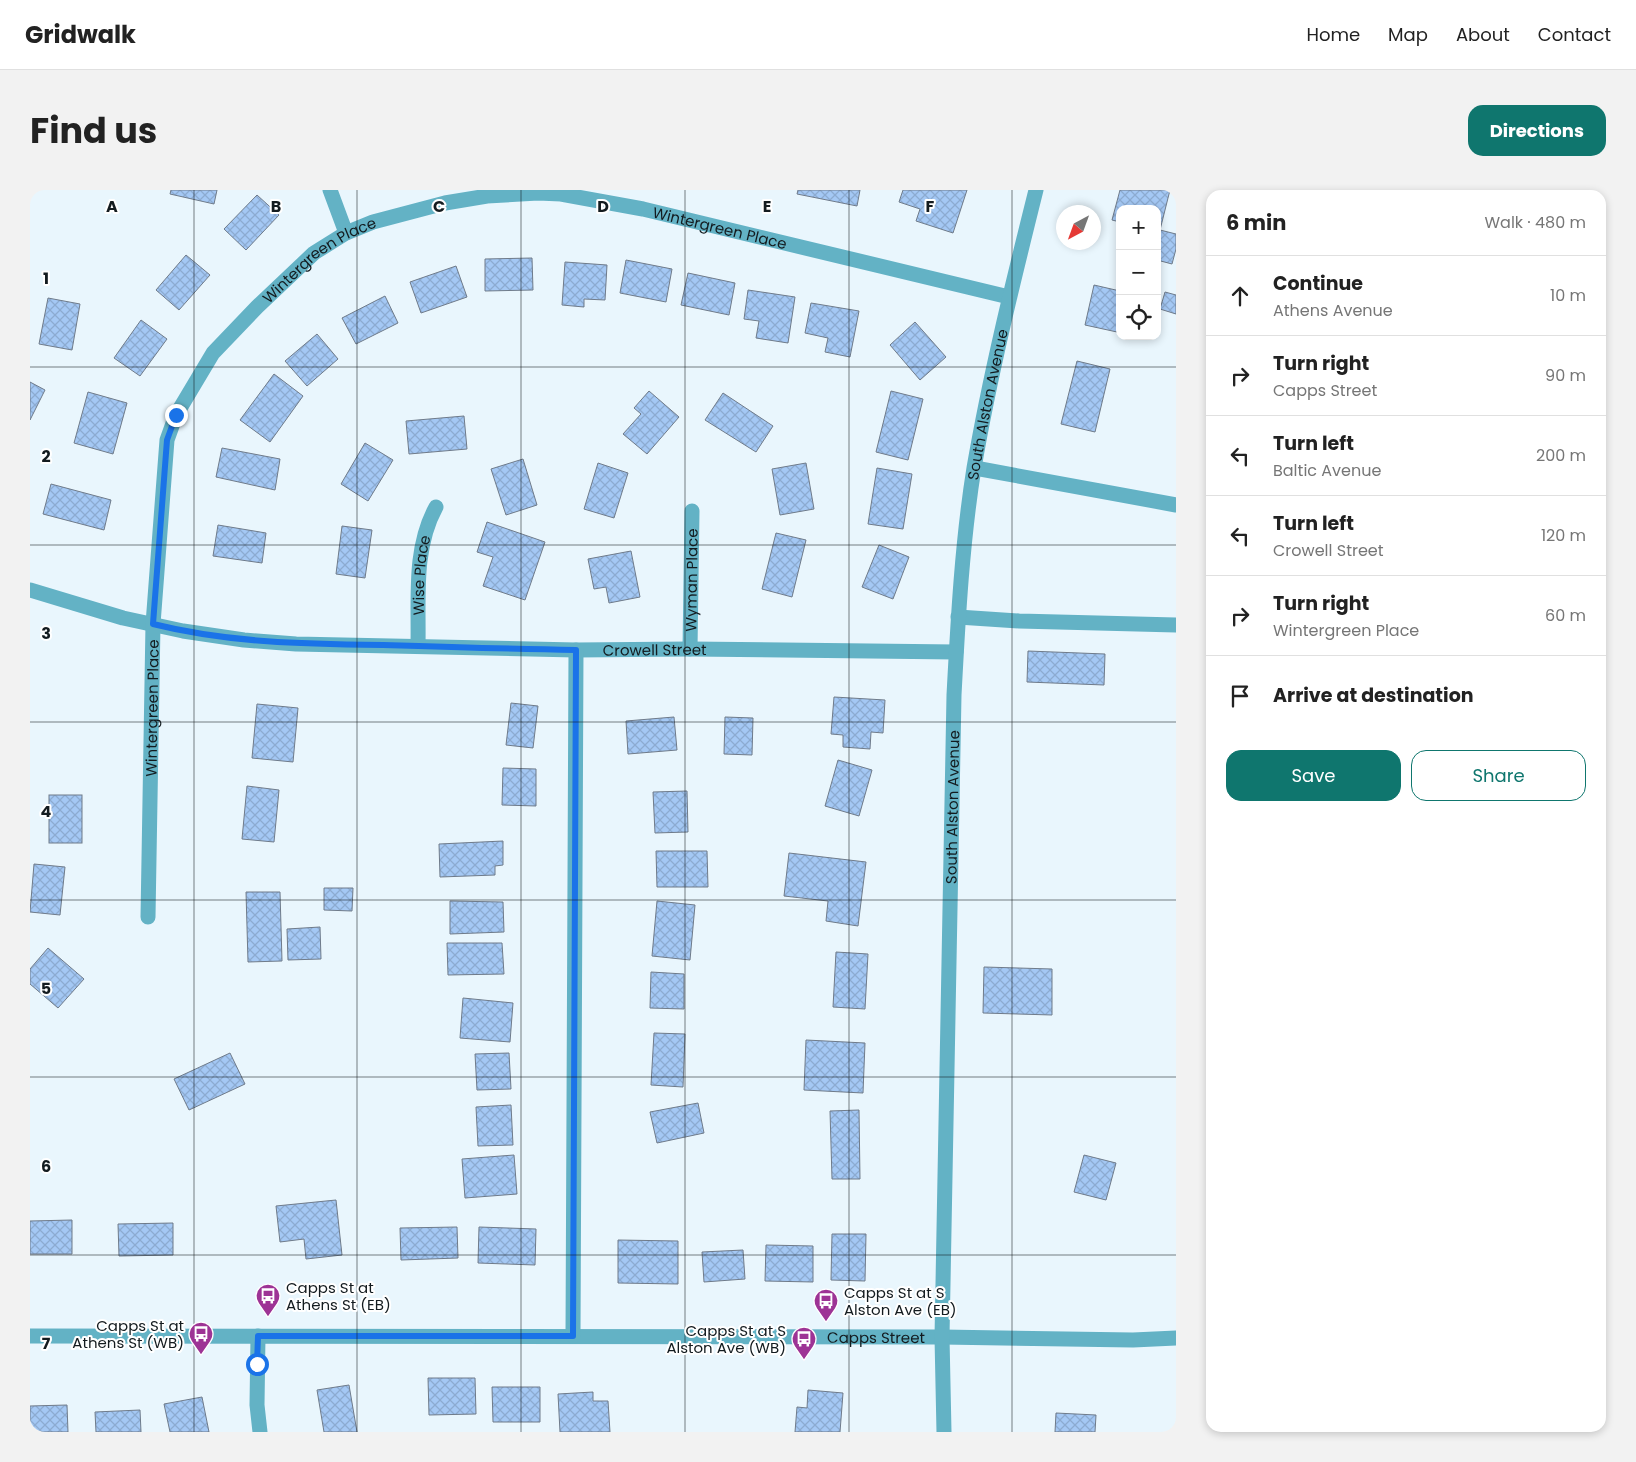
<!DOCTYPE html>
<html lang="en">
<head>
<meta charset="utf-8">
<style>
  :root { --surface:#fff; --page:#f2f2f2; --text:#222; --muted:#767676; --line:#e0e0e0; --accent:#0f766e }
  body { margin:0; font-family:Poppins,sans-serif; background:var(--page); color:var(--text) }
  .controls { position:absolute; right:15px; top:15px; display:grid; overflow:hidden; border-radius:10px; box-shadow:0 2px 8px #0003 }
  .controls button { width:45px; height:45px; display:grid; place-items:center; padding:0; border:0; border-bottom:1px solid var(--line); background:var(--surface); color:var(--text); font:25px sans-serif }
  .compass { position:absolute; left:1026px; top:15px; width:45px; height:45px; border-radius:50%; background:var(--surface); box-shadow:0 2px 8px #0003; rotate:221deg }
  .stop { position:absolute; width:15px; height:15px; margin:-11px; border:4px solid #1a73e8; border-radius:50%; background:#fff }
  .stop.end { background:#1a73e8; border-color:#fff; box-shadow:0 1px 5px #0008 }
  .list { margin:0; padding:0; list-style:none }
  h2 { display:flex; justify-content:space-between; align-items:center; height:65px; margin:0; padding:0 20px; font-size:21px }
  h2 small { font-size:16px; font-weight:400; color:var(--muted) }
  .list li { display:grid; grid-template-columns:32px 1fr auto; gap:15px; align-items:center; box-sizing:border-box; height:80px; padding:0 20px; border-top:1px solid var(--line) }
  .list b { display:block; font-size:19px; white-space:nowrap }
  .list p { margin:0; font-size:16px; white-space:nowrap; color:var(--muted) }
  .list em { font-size:16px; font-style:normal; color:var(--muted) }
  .actions { display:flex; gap:10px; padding:15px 20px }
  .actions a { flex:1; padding:11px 0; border:1px solid var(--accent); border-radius:15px; text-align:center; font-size:18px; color:var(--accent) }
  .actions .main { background:var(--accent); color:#fff }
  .icon { flex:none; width:28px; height:28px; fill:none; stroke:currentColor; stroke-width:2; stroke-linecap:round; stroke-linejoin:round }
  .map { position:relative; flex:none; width:1146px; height:1242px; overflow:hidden; border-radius:15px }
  header { display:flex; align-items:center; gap:30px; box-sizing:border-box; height:70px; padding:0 25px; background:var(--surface); border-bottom:1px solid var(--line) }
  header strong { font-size:24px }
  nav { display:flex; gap:28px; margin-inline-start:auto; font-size:18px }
  .intro { display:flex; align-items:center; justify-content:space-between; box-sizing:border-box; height:120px; padding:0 30px }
  h1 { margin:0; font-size:35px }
  .button { padding:12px 22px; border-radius:15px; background:var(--accent); color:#fff; font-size:18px; font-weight:700 }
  main { display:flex; gap:30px; padding:0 30px }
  aside { flex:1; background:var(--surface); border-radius:15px; box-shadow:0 2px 8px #0003 }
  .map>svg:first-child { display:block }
  .building { fill:url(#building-cross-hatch); stroke:#6f7b8a }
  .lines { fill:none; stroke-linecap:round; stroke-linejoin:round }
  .minor { stroke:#63b2c5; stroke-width:15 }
  .route { stroke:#1a73e8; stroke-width:6 }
  .grid { fill:none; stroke:#131b1f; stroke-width:1; stroke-opacity:0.55 }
  .labels { text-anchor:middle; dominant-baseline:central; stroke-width:4; stroke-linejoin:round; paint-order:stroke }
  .street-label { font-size:15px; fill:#131b1f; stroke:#fff }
  .poi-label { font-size:15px; fill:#131b1f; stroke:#fff; text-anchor:start }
  .grid-label { font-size:16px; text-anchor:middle; font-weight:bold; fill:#131b1f; stroke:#fff; stroke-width:4; stroke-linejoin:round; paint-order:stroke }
</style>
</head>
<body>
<header>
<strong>Gridwalk</strong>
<nav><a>Home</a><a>Map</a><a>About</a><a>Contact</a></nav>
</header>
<div class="intro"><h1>Find us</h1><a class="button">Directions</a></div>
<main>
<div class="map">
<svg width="1146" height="1242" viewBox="0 0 1146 1242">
  <defs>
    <pattern id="building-cross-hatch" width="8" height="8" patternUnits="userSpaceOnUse" patternTransform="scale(1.25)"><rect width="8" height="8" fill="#a4c8f4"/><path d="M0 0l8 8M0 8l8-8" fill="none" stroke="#8cabd1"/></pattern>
  </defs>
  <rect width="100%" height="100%" fill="#e9f6fd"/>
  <g class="building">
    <path d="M141 0H187L184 14 140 4Z"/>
    <path d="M768 0H830L827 16 767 4Z"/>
    <path d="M873 0H937L923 43 886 31 890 19 869 12Z"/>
    <path d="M1090 0H1140L1130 40 1146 44V59L1142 74 1127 70V19H1090V32L1082 30Z"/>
    <path d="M227 5 249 25 216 60 194 39Z"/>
    <path d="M156 65 180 85 149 120 126 100Z"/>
    <path d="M502 68 503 100 455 101V69Z"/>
    <path d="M596 70 642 79 636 112 590 103Z"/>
    <path d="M535 72 577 75 575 110 554 109V117L532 115Z"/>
    <path d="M426 76 437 107 391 123 380 92Z"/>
    <path d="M658 83 705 93 699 125 651 115Z"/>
    <path d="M1064 95 1090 101V130L1087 142 1055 135Z"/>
    <path d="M718 100 765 107 758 153 726 148 729 131 714 129Z"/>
    <path d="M1135 102 1146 105V124L1130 119Z"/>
    <path d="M355 106 368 133 326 154 312 128Z"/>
    <path d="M18 108 50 114 42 160 9 154Z"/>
    <path d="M781 113 829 121 820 167 795 162 798 148 775 143Z"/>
    <path d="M111 130 137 149 110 186 84 168Z"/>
    <path d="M885 132 916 167 890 190 860 155Z"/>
    <path d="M287 144 308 169 277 196 255 171Z"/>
    <path d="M1047 171 1080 179 1065 242 1031 234Z"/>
    <path d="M244 184 273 206 240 252 210 230Z"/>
    <path d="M0 192 15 200 0 230Z"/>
    <path d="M619 201 649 227 617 264 593 244 611 224 604 218Z"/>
    <path d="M861 201 893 209 878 270 846 262Z"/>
    <path d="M58 202 97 213 83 264 44 253Z"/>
    <path d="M693 203 743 236 726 262 675 230Z"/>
    <path d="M434 226 437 259 379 264 376 231Z"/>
    <path d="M335 253 363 270 338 311 311 294Z"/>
    <path d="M192 258 250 269 245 300 186 287Z"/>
    <path d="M493 269 507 315 476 325 461 279Z"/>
    <path d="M568 273 598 283 584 328 554 319Z"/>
    <path d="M776 273 784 319 750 325 742 279Z"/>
    <path d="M847 278 882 284 873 339 838 334Z"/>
    <path d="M21 294 81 310 74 340 13 324Z"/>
    <path d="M457 332 515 352 495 410 453 396 463 367 447 362Z"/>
    <path d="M188 335 236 343 232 373 183 366Z"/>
    <path d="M312 336 342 340 335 388 306 384Z"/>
    <path d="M746 343 776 350 762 407 732 399Z"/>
    <path d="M849 355 879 367 863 409 832 397Z"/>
    <path d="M601 361 610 407 579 413 576 397 564 399 558 369Z"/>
    <path d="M998 461 1075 464 1074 495 997 492Z"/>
    <path d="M804 507 855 510 853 543 841 542 840 559 813 557V545L801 544Z"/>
    <path d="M481 513 508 516 503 558 476 555Z"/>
    <path d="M227 514 268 518 263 572 222 568Z"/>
    <path d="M644 527 647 560 598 564 596 531Z"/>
    <path d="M695 527 723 528 722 565 694 564Z"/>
    <path d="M808 570 842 580 829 626 795 616Z"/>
    <path d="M473 578 506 579V616L472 615Z"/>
    <path d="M217 596 249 600 244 652 212 649Z"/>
    <path d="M657 601 658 642 625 643 623 602Z"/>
    <rect x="19" y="605" width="33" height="48"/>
    <path d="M473 651V675L465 676V685L410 687 409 654Z"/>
    <path d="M626 661H677L678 697H627Z"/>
    <path d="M759 663 836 672 828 736 796 731 798 711 754 706Z"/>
    <path d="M4 674 35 677 30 725 0 722Z"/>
    <path d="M294 698H323L322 721 294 720Z"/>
    <path d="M216 702H250L252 771 218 772Z"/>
    <path d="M420 711 473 712 474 742 420 744Z"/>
    <path d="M627 711 665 715 660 770 622 766Z"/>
    <path d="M290 737 291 769 258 770 257 739Z"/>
    <path d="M417 753H472L474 784 418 785Z"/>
    <path d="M18 758 54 789 28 818 0 794V779Z"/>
    <path d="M806 762 838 764 835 819 803 817Z"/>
    <path d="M954 777 1022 779V825L953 823Z"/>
    <path d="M621 782 654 784V819L620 818Z"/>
    <path d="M433 808 483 813 480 852 430 848Z"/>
    <path d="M624 843 655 844 653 897 621 895Z"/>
    <path d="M776 850 835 853 833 903 774 900Z"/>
    <path d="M200 863 215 894 159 920 144 889Z"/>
    <path d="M479 863 481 899 447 900 445 864Z"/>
    <path d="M668 913 674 943 627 953 620 922Z"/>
    <path d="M481 915 483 955 448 956 446 917Z"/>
    <path d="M829 920 830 989H802L800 921Z"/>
    <path d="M484 965 487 1004 435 1008 432 969Z"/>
    <path d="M1054 965 1086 973 1076 1010 1044 1002Z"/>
    <path d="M306 1010 312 1065 276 1069 274 1049 250 1052 246 1016Z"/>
    <path d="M42 1030V1064H0V1031Z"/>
    <path d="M143 1033V1065L89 1066 88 1034Z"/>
    <path d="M427 1037 428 1068 371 1070 370 1038Z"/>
    <path d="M449 1037 506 1039 505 1075 448 1073Z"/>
    <path d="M802 1044H836L835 1091 801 1090Z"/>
    <path d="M588 1050 648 1051V1094L588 1093Z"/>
    <path d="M736 1055 783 1056V1092L735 1091Z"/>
    <path d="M713 1060 715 1089 674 1092 672 1062Z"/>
    <path d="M398 1188H445L446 1224 399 1225Z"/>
    <path d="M319 1195 327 1242H294L287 1200Z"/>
    <path d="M462 1197H510V1232H463Z"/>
    <path d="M778 1200 813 1203 810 1242H765L767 1217 777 1218Z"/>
    <path d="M563 1202V1211H578L580 1242H530L528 1204Z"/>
    <path d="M172 1207 179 1242H140L134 1214Z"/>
    <path d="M37 1215 38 1242H0V1216Z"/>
    <path d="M110 1220 111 1242H66L65 1222Z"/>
    <path d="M1026 1223 1066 1225 1065 1242H1025Z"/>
  </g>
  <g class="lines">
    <g class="minor">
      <path d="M300 0 316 43"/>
      <path d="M945 278 1146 315"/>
      <path id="s1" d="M0 400 93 428 153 441 214 450 266 454 546 460 660 459 926 462"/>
      <path d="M928 427 989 431 1146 435"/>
      <path id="s2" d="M388 456C389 409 383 359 406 317"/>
      <path id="s3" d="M660 459 662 321"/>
      <path id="s4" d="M118 727 123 434 137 250 146 225 183 163 227 117 284 63 316 43 343 32 415 13 457 6 508 3 531 4 613 19 979 107"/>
      <path id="s5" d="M0 1146 912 1147 1103 1150 1146 1148"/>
      <path d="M228 1146 227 1215 230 1242"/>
      <path d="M543 1146 546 460"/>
      <path id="s6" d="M914 1242 912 1147 924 505C928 430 932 353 944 278 960 185 983 92 1006 0"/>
    </g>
  </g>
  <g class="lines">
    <path class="route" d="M146 225 137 250 123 434C199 453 275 454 353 455 417 457 482 459 546 460L543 1146H228L227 1174"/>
  </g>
  <path class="grid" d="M164 0V1242M327 0V1242M491 0V1242M655 0V1242M819 0V1242M982 0V1242M0 177H1146M0 355H1146M0 532H1146M0 710H1146M0 887H1146M0 1065H1146"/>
  <defs>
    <symbol id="bus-pin" viewBox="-11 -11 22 30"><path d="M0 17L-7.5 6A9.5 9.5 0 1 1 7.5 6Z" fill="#9d3395" stroke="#fff"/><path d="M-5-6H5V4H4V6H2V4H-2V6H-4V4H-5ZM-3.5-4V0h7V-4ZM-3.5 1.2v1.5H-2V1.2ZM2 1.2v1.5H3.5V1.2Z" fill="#fff"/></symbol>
  </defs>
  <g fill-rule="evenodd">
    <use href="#bus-pin" x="224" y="1092" width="28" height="38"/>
    <use href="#bus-pin" x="782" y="1097" width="28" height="38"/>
    <use href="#bus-pin" x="157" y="1130" width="28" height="38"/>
    <use href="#bus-pin" x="760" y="1135" width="28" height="38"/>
  </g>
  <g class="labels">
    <g class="street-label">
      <text stroke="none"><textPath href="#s4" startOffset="1139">Wintergreen Place</textPath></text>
      <text stroke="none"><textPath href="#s4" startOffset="719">Wintergreen Place</textPath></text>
      <text stroke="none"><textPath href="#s6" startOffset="1030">South Alston Avenue</textPath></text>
      <text stroke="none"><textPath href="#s2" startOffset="71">Wise Place</textPath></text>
      <text stroke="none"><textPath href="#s3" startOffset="69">Wyman Place</textPath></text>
      <text stroke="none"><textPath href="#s1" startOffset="631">Crowell Street</textPath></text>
      <text stroke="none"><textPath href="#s4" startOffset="209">Wintergreen Place</textPath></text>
      <text stroke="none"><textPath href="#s6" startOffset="625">South Alston Avenue</textPath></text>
      <text stroke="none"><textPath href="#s5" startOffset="846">Capps Street</textPath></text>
    </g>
    <g class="poi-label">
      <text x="256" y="1097">Capps St at<tspan x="256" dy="17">Athens St (EB)</tspan></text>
      <text x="814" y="1102">Capps St at S<tspan x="814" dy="17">Alston Ave (EB)</tspan></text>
      <text x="154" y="1135" text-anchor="end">Capps St at<tspan x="154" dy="17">Athens St (WB)</tspan></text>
      <text x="756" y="1140" text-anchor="end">Capps St at S<tspan x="756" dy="17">Alston Ave (WB)</tspan></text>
    </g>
  </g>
  <g class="grid-label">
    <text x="82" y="22">A</text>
    <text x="246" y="22">B</text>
    <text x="409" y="22">C</text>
    <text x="573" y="22">D</text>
    <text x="737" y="22">E</text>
    <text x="900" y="22">F</text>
    <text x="16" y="94">1</text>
    <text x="16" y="272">2</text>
    <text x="16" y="449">3</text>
    <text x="16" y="627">4</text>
    <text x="16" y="804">5</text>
    <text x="16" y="982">6</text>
    <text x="16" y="1159">7</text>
  </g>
</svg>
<div class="controls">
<button>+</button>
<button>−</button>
<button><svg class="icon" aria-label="locate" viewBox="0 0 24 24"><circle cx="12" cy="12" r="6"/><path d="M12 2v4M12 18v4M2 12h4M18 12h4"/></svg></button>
</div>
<svg class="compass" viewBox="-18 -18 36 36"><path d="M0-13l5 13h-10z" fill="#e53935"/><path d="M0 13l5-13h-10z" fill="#767676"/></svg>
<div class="stop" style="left:227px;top:1174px"></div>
<div class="stop end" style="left:146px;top:225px"></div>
</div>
<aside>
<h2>6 min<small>Walk · 480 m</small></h2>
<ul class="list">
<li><svg class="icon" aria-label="ahead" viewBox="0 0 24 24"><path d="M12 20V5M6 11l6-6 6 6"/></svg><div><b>Continue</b><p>Athens Avenue</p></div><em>10 m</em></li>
<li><svg class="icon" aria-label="right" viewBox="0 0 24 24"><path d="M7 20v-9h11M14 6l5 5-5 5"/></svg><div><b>Turn right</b><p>Capps Street</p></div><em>90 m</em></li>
<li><svg class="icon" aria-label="left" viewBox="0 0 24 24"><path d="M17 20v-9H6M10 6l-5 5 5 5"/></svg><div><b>Turn left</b><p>Baltic Avenue</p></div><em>200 m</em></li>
<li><svg class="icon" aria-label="left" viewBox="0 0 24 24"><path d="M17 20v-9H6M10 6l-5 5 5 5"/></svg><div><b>Turn left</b><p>Crowell Street</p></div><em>120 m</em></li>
<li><svg class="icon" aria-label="right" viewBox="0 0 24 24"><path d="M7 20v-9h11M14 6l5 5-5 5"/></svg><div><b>Turn right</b><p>Wintergreen Place</p></div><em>60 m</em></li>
<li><svg class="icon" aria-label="arrive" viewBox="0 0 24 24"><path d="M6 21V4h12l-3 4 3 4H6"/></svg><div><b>Arrive at destination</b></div></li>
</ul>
<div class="actions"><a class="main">Save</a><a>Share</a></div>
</aside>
</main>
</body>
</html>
